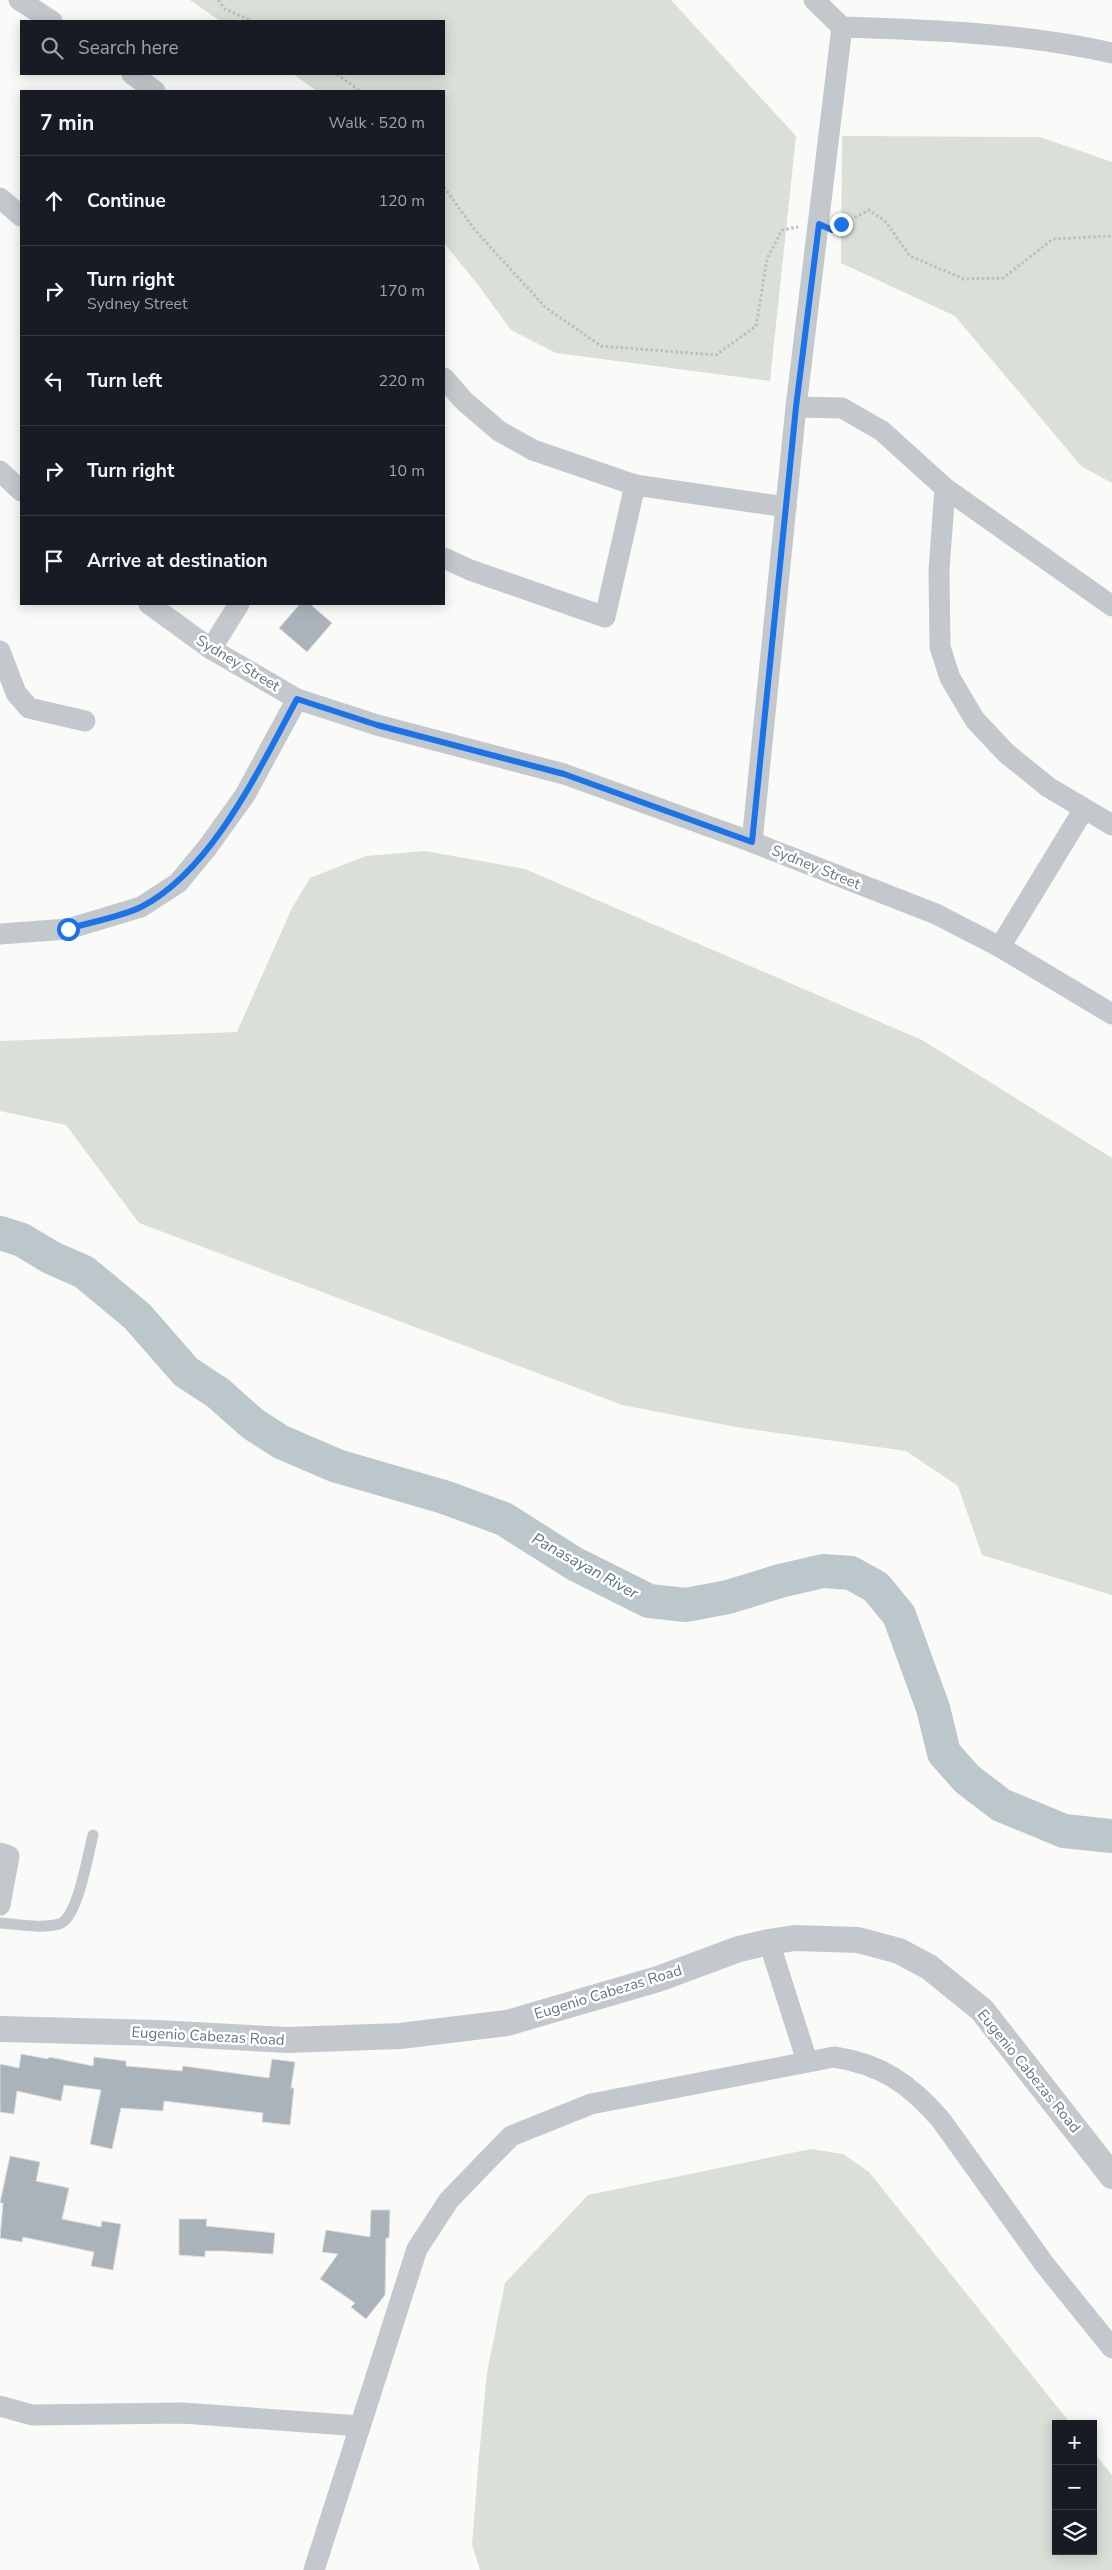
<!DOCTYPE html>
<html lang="en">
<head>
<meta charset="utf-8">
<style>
  :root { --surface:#171b24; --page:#242831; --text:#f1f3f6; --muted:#9ea1a6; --line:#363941 }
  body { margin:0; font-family:"Nunito Sans",sans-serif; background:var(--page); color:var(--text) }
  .controls { position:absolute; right:15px; bottom:15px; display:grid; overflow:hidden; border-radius:0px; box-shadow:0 2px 12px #0003 }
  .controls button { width:45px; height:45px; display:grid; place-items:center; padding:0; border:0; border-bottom:1px solid var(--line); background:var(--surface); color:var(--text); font:25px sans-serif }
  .stop { position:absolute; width:15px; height:15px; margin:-11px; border:4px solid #1a73e8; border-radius:50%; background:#fff }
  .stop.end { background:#1a73e8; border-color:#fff; box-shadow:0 1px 5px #0008 }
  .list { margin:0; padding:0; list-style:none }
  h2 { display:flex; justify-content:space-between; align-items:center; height:65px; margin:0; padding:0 20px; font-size:21px }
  h2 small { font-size:16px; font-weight:400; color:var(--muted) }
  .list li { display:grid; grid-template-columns:32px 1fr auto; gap:15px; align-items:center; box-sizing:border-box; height:90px; padding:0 20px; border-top:1px solid var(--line) }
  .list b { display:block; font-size:19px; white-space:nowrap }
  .list p { margin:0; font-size:16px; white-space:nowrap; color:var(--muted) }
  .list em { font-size:16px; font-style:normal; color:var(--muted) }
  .icon { flex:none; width:28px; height:28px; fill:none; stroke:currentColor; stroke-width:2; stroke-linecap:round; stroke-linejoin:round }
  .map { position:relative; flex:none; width:1112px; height:2570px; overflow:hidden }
  .search { position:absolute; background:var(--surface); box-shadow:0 2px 12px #0003; left:20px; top:20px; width:425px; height:55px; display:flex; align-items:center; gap:12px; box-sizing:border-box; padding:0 18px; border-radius:0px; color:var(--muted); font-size:19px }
  .panel { position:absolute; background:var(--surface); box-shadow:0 2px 12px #0003; left:20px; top:90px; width:425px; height:515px; border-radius:0px }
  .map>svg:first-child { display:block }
  .green { fill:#dadfd7 }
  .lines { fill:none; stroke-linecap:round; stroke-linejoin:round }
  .river { stroke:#bbc7cb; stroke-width:34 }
  .building { fill:#aab3b9; stroke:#dcdcda }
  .path { stroke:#bbbfc2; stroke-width:3; stroke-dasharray:2.5 2.5; stroke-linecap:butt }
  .service { stroke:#c3c8cc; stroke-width:11 }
  .minor { stroke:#c3c8cc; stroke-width:21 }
  .tertiary { stroke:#c3c8cc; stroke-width:26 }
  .route { stroke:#1a73e8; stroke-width:6 }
  .labels { text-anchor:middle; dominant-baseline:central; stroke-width:5; stroke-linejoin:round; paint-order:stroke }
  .street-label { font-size:15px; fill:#657683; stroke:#fff }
  .water-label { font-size:16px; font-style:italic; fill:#60757c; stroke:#fff }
</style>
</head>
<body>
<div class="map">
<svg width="1112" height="2570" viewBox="0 0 1112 2570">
  <rect width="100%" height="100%" fill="#fafaf8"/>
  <g class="green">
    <path d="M190 0H671L796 136 770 381 556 353 511 330 479 286 444 243V91H317L293 74H444V21H220Z"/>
    <path d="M842 136 1040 137 1112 162V483L1081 466 955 316 841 263Z"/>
    <path d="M425 851 525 869 922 1040 1112 1158V1595L982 1555 958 1486 906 1451 736 1427 622 1405 139 1223 66 1125 0 1111V1041L237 1032 292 908 310 878 366 856Z"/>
    <path d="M811 2149 843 2154 869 2172 1071 2424H1056V2551H1093V2452L1112 2475V2570H480L472 2545 479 2456 487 2373 505 2283 588 2195Z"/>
  </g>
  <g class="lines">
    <path class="river" d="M0 1233 22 1240 52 1258 84 1272 137 1316 186 1372 218 1393 253 1424 281 1442 337 1466 444 1497 504 1519 575 1564 649 1601 686 1605 728 1597 780 1581 823 1571 851 1573 876 1587 899 1615 933 1708 944 1753 967 1779 1001 1805 1064 1831 1112 1836"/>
  </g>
  <g class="building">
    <path d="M300 604H310L332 623 307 652 279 628Z"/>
    <path d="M21 2054 48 2059 49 2057 93 2066 94 2057 126 2061V2066L182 2071 183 2066 269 2078 272 2059 295 2062 291 2088H294L290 2125 262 2122 263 2113 164 2101 163 2111 121 2108 112 2149 90 2144 101 2090 64 2085 61 2101 17 2091 14 2114 0 2112V2064L19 2068Z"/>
    <path d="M10 2156 40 2162 36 2181 69 2188 62 2219 101 2227 102 2221 121 2224 113 2270 91 2266 94 2252 23 2237 22 2242 0 2238 3 2203H0Z"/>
    <path d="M371 2210H390L389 2238H386L385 2295 366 2319 351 2307 355 2303 320 2279 338 2254 322 2252 326 2230 370 2237Z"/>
    <path d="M179 2219H207L206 2226 275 2233 273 2254 224 2251H205V2257L179 2255Z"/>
  </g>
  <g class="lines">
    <g class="path">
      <path d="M218 0 225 9 252 21"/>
      <path d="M337 74 360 91"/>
      <path d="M444 187 474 229 545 307 601 346 716 355 756 326 767 259 782 230 798 227"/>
      <path d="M837 227 869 210 885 221 910 256 964 279 1003 278 1053 239 1112 236"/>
    </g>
    <path class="service" d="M0 1923C18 1924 41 1929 59 1924 78 1919 88 1853 93 1835"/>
    <g class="minor">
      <path d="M19 0 52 21"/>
      <path d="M814 0 842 27C932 30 1024 33 1112 53"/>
      <path d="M132 74 155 91"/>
      <path d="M0 198 21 216"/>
      <path d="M444 378 464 401 499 431 533 450 635 485 786 507"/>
      <path d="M796 407 842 408 882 431 945 488 1112 606"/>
      <path d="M0 471 21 491"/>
      <path d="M945 488 939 570 940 647 950 678 975 720 1006 753 1048 787 1112 825"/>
      <path d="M444 558 470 570 605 617 635 485"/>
      <path d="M149 604 211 649 297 699 377 725 564 774 752 842 936 914 1000 947 1112 1014"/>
      <path d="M211 649 239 604"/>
      <path d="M0 651 16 693 29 708 85 721"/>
      <path d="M752 842 796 407 842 27"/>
      <path d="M0 934 68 929 141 907 178 883 207 848 245 795 297 699"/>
      <path d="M1000 947 1084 809"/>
      <path d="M0 1853 9 1856 0 1905"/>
      <path d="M769 1942 807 2061"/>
      <path d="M0 2406 32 2415 183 2413 360 2426"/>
      <path d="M314 2570 417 2249 449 2200 511 2136 591 2104 834 2057C881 2064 910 2084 941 2120L1045 2265 1112 2348"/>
    </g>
    <path class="tertiary" d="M0 2029 157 2033 288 2040 400 2036 507 2023 658 1979 739 1949 769 1942 795 1938 858 1940 899 1951 929 1967 982 2010 1112 2176"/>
  </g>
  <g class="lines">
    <path class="route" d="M68 929C90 922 121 917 141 907 213 870 260 767 297 699L377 725 564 774 752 842 796 407 819 224 832 230 841 224"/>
  </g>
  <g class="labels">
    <g class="street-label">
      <text transform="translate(238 663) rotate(31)">Sydney Street</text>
      <text transform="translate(816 867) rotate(22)">Sydney Street</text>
      <text transform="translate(608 1992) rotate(-17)">Eugenio Cabezas Road</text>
      <text transform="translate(208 2036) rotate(3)">Eugenio Cabezas Road</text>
      <text transform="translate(1029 2071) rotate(51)">Eugenio Cabezas Road</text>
    </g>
    <g class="water-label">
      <text transform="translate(585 1566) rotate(29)">Panasayan River</text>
    </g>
  </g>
</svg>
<div class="controls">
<button>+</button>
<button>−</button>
<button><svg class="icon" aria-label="layers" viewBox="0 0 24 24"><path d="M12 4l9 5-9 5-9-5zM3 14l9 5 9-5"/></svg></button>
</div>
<div class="stop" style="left:68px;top:929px"></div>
<div class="stop end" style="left:841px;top:224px"></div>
<div class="search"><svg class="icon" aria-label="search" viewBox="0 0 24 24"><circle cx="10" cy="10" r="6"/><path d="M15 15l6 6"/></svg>Search here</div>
<section class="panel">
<h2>7 min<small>Walk · 520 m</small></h2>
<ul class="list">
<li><svg class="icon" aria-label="ahead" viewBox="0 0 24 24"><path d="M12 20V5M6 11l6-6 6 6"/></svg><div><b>Continue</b></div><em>120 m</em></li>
<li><svg class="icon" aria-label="right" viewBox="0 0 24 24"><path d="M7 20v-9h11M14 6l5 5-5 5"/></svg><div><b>Turn right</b><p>Sydney Street</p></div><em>170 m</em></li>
<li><svg class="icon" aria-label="left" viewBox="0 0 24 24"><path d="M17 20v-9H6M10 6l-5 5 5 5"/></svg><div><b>Turn left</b></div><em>220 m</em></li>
<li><svg class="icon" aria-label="right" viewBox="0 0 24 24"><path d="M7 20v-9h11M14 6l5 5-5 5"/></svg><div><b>Turn right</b></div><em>10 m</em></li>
<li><svg class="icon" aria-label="arrive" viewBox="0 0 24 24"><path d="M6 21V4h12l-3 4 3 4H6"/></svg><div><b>Arrive at destination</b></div></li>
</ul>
</section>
</div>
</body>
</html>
